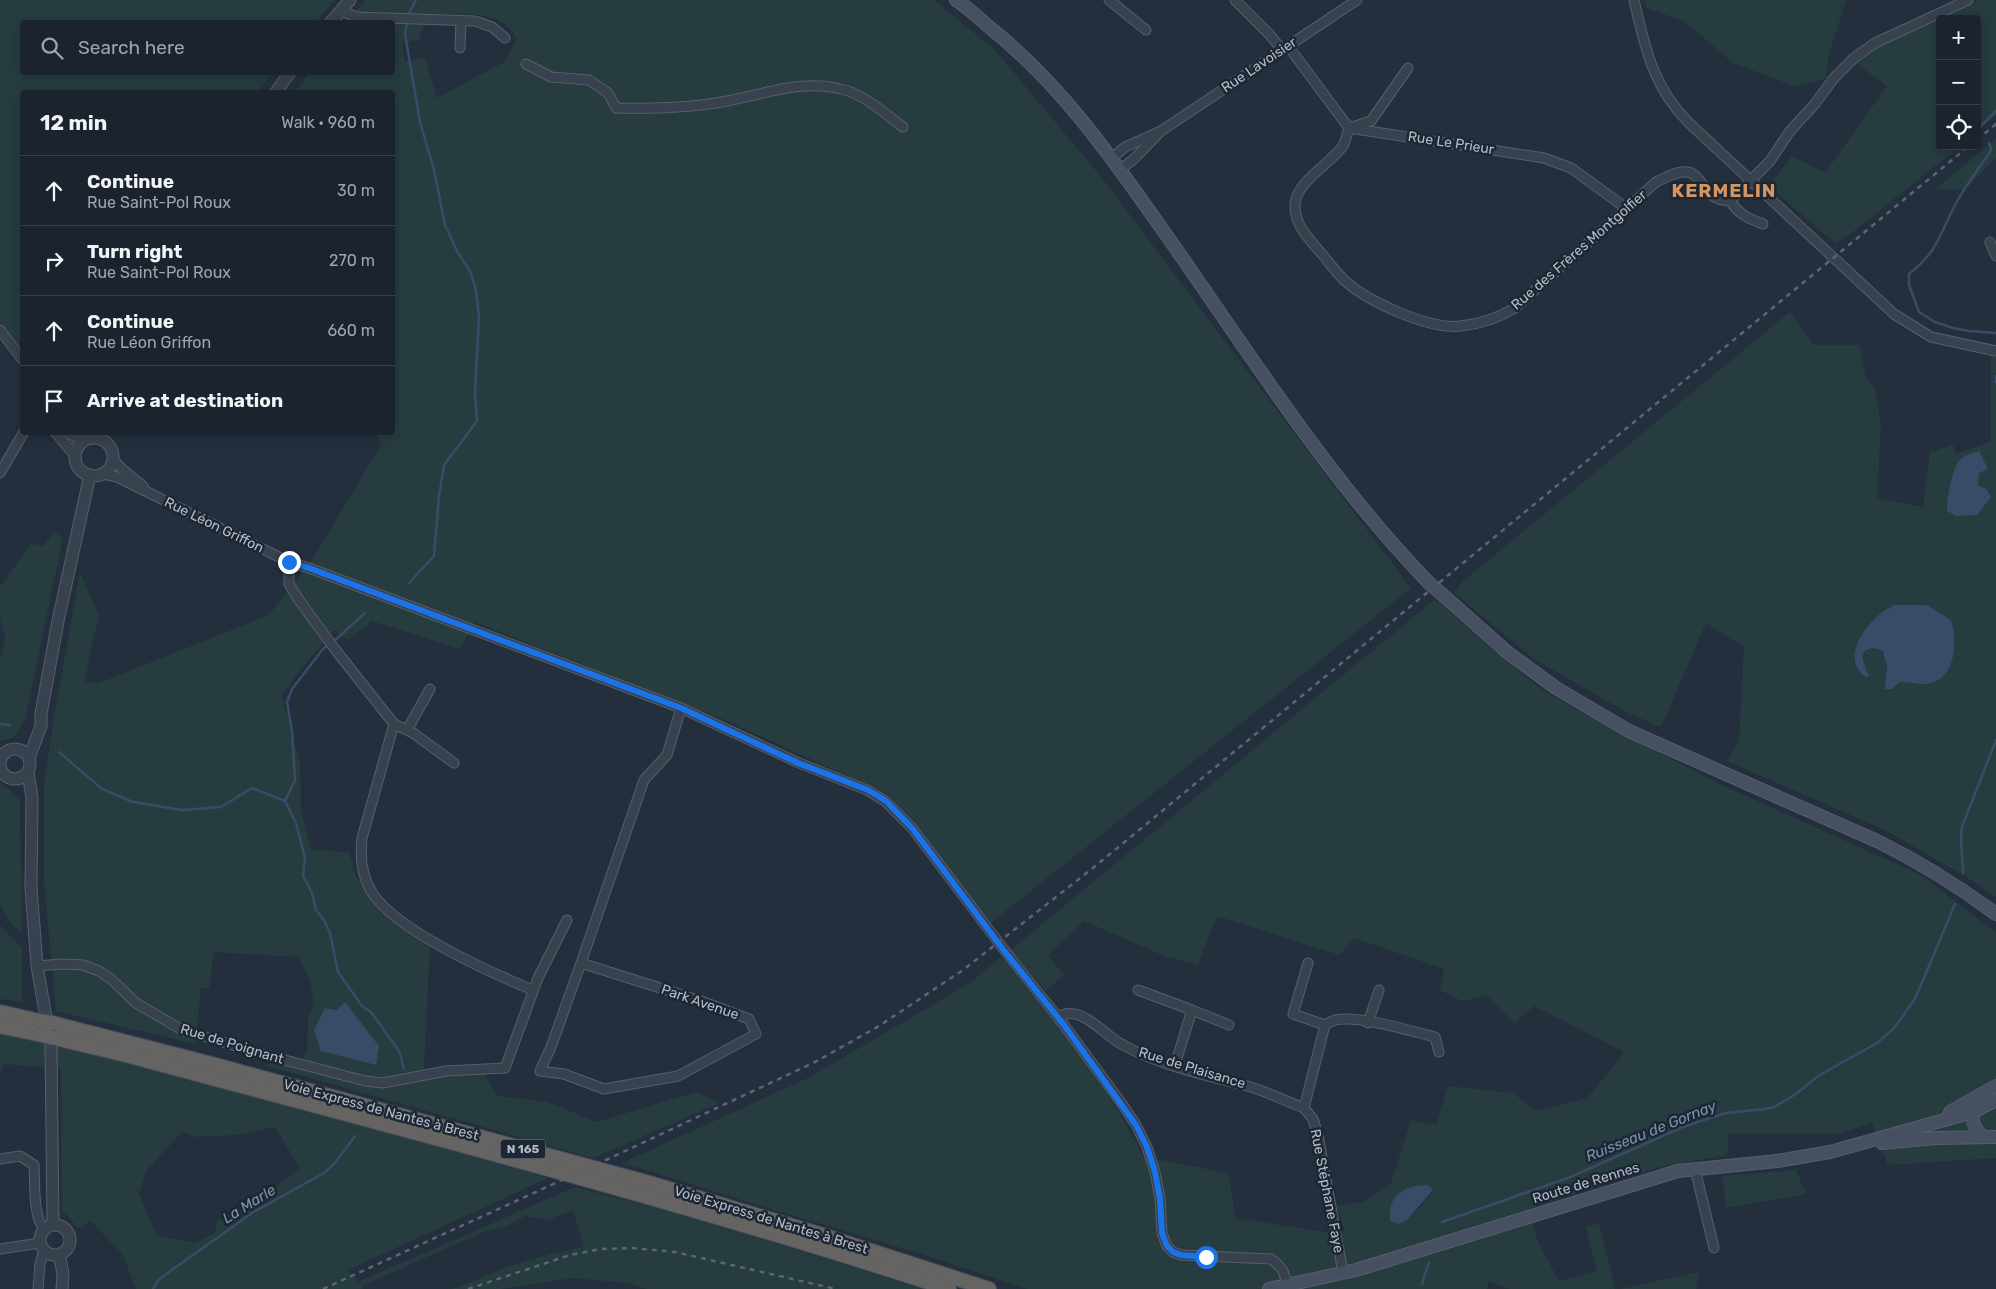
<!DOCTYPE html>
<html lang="en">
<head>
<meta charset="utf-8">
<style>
  :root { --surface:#1b232e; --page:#282f3a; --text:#f1f3f6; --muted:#a0a4aa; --line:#39404a }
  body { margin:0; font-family:Rubik,sans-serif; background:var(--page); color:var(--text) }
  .controls { position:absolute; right:15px; top:15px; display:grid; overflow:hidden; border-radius:5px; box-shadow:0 2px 12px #0003 }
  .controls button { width:45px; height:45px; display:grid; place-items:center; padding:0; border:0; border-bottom:1px solid var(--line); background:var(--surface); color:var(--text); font:25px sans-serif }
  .stop { position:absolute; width:15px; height:15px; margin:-11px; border:4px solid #1a73e8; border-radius:50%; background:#fff }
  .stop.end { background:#1a73e8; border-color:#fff; box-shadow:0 1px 5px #0008 }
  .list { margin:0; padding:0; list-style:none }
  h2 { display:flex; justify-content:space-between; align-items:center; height:65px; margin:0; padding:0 20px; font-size:21px }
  h2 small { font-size:16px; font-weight:400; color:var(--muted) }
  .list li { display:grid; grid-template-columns:32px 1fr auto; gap:15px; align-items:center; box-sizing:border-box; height:70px; padding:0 20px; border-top:1px solid var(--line) }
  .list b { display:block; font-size:19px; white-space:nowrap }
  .list p { margin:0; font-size:16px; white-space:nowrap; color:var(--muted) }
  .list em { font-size:16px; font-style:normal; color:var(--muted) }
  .icon { flex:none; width:28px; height:28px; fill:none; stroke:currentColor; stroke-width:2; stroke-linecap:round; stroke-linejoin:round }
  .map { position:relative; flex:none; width:1996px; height:1289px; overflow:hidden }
  .search { position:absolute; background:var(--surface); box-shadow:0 2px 12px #0003; left:20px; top:20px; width:375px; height:55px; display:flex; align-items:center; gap:12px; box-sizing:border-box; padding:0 18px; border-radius:5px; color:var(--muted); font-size:19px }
  .panel { position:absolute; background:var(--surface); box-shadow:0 2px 12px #0003; left:20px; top:90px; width:375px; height:345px; border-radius:5px }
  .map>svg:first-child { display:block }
  .green { fill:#263c3f; fill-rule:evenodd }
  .water { fill:#394c67 }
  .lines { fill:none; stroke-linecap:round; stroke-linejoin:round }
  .stream { stroke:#394c67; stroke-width:2.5 }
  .minor-casing { stroke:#565f6c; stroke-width:11 }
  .tertiary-casing { stroke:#565f6c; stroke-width:13 }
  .secondary-casing { stroke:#565f6c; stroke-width:14 }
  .trunk-casing { stroke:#434c59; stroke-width:16 }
  .minor { stroke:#38414e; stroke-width:9 }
  .tertiary { stroke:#38414e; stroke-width:11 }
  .secondary { stroke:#465061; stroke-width:12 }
  .trunk { stroke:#656462; stroke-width:14 }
  .rail { stroke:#5a6575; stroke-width:2.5; stroke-dasharray:5 5; stroke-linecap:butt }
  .secondary-bridge-casing { stroke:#565f6c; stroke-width:14; stroke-linecap:butt }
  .trunk-bridge-casing { stroke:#434c59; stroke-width:16; stroke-linecap:butt }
  .secondary-bridge { stroke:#465061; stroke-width:12 }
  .trunk-bridge { stroke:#656462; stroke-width:14 }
  .route { stroke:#1a73e8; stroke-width:6 }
  .labels { text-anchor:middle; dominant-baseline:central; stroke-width:5; stroke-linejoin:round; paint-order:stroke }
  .shield { fill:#1d2633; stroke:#878f9c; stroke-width:1 }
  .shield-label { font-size:12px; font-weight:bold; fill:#b4bcc9 }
  .street-label { font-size:14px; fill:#b4bcc9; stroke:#1d2633 }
  .water-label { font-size:15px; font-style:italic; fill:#7c92b1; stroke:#1d2633 }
  .district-label { font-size:19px; font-weight:bold; letter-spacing:1px; fill:#d59563; stroke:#1d2633 }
</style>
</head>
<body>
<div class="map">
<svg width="1996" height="1289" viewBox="0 0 1996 1289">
  <rect width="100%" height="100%" fill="#242f3e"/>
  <g class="green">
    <path d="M0 0H335L316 22H22V72L273 73 258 92H22V349L0 321Z"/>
    <path d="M366 0H934L995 50 1102 178 1411 588 991 923 887 794 727 721 475 622 460 649 372 621 348 640 334 630 301 669 282 696 300 764 301 810 311 850 349 852 355 874 380 912 430 944 424 1069 479 1064 497 1096 547 1102 597 1122 696 1092 720 1103 593 1158 264 1065 303 1059 307 1050 308 1018 314 1004 310 980 298 957 214 952 209 988H201L195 1044 56 1011 44 880V785L54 717 80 572 99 616 84 681 97 684 269 615 313 559 381 445 376 433 392 432V92H295L309 73 392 72V22H347ZM426 14C454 15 504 7 517 40L504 62 437 98 425 58 405 61 402 42 419 40ZM345 1003 321 1051 325 1008 337 1010Z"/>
    <path d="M1645 0H1846L1828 58 1826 79 1794 86 1733 63 1684 21 1646 8Z"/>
    <path d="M1980 0H1996V115L1977 131V19H1940V146H1960L1853 232 1835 243 1769 186 1792 156 1825 173 1887 86 1856 63 1881 45Z"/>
    <path d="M1996 138V158L1966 189 1935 190Z"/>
    <path d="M1790 312 1814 345H1859L1866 379 1875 387 1881 426 1877 498 1923 507 1930 452 1953 445 1956 454 1991 441V356L1996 357V897L1973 881 1885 830 1727 761 1739 742 1744 647 1706 623 1661 727 1630 714 1534 659 1454 593 1463 581ZM1979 451V473L1977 485 1950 490 1953 477 1963 457ZM1927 605 1951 620C1951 643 1957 679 1927 684 1919 685 1909 682 1900 682L1892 689H1885L1887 667 1883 651C1870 644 1865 647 1863 661L1864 631Z"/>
    <path d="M54 531 63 538 25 719 15 737 0 741V660L5 637 0 618V587L31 544 44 546Z"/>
    <path d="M1435 599 1498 654 1545 692 1711 780 1923 876 1996 933V1158L1888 1165 1872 1123 1841 1133 1729 1134 1727 1155 1660 1167 1528 1209 1538 1242 1559 1281 1597 1271 1586 1228 1599 1223 1615 1289H1510L1488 1281 1487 1289H1027L915 1252 761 1206 636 1167 620 1164 810 1077 970 983 1001 957 1072 1043 1117 1109 1144 1157 1228 1173 1236 1218 1323 1232 1345 1231 1337 1206 1364 1202 1391 1183 1411 1120 1436 1125 1448 1086 1513 1093 1537 1111 1587 1098 1621 1057 1623 1051 1534 1006 1515 1023 1487 996 1462 1001 1440 990 1444 969 1354 938 1339 955 1217 916 1198 965 1162 955 1084 921 1048 955 1064 975 1046 991 1011 950ZM1433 1190C1424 1204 1413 1217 1398 1224L1390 1221Z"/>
    <path d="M0 784 9 789 20 801 22 933 12 924 0 905Z"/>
    <path d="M0 925 22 948V1002L0 999Z"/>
    <path d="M0 1033C185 1071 366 1126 548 1178L348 1270 358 1282 575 1187 675 1213 847 1265 921 1289H647L629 1283 572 1278 501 1289H451C466 1285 476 1280 490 1274 520 1261 553 1253 584 1247L573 1210 548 1220 525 1216 504 1228 486 1231 362 1286 363 1289H136L123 1255 91 1221 78 1228 62 1210 61 1069 4 1064 0 1074ZM275 1127 300 1168 268 1192 217 1221 215 1233 195 1243 156 1235 139 1193 147 1170 182 1132 196 1137 235 1135Z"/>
    <path d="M1796 1170 1806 1194 1726 1208 1722 1176Z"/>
    <path d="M1699 1272 1696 1289H1620Z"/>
  </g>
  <g class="water">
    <path d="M1979 451 1988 469 1979 473 1978 485 1986 489 1991 497 1977 515 1956 516 1947 511C1947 499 1952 464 1963 457 1968 454 1974 453 1979 451Z"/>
    <path d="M1895 605H1927L1951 620C1958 642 1956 680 1927 684 1918 685 1908 682 1900 682L1892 689H1885L1887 667 1883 651C1873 646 1862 647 1863 660 1864 665 1867 671 1869 676L1866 677C1837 657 1871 614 1895 605Z"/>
    <path d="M345 1002 379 1046 376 1065 321 1051 314 1030 325 1008 337 1010Z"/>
    <path d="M1428 1185 1433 1190 1407 1220 1398 1224 1390 1221C1388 1193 1404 1186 1428 1185Z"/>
  </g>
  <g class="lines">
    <g class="stream">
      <path d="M1978 129 1996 111"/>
      <path d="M1989 143 1991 149 1990 152C1978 170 1964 187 1954 207 1939 237 1937 252 1909 274V285L1919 312 1935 322 1953 328 1969 331 1996 333"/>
      <path d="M1996 376V382"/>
      <path d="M408 584 434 556 439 496 444 465 477 421 475 393 479 317 476 290 471 273 457 251 445 225 434 170 420 122 405 34 409 13 416 0"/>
      <path d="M333 642 365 613"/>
      <path d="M0 724 10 725"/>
      <path d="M59 752 102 789 133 802 182 810 221 807 252 788 285 801 296 823 305 858 303 876 312 893 316 910 324 920 330 933 338 972 362 1006 371 1012 399 1051 404 1068"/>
      <path d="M285 801 295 780 292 731 287 702 292 689 323 649 328 645"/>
      <path d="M1963 873C1963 857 1959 843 1962 827L1996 740"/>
      <path d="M1442 1222 1568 1178 1685 1126 1726 1113 1764 1109 1774 1107 1796 1094 1818 1076 1877 1043 1894 1028 1915 999 1955 904"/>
      <path d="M1422 1284 1429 1262"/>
      <path d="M153 1289 158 1280 252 1213 324 1173 335 1163 355 1136"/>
    </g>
    <defs>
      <g id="minor">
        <path d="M1109 0 1146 30"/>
        <path d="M1235 0 1270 35 1282 50"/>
        <path d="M1634 0C1645 48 1653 87 1689 123L1894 314 1931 337 1996 351"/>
        <path d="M341 11 357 17 475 21 492 27 505 38"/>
        <path d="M1288 46 1349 128C1347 134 1346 141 1343 146 1330 164 1297 181 1295 204 1294 224 1308 238 1321 253 1328 261 1335 271 1343 279 1366 301 1429 330 1461 326 1480 324 1498 318 1515 308L1656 182C1665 178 1673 173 1682 172 1699 170 1701 187 1712 195 1717 200 1723 200 1730 201L1770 161 1790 131 1814 105 1834 78 1854 58 1875 43 1968 0"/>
        <path d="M460 48 461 21"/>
        <path d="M526 64 551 77 589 80 608 93 616 108C654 109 690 108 727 101 765 94 802 79 841 89 864 94 884 113 903 127"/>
        <path d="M1352 127 1371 121 1408 68"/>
        <path d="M1349 128 1544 158 1571 168 1626 208"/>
        <path d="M1161 131 1357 0"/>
        <path d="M1112 158 1125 147 1161 131 1135 158 1120 170"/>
        <path d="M1730 201C1740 215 1747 218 1763 224"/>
        <path d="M1990 242 1996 256"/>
        <path d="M0 330 22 359"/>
        <path d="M55 432 76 457"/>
        <path d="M65 432 85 441"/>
        <path d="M113 459 122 469 143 486"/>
        <path d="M0 473 24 432"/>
        <path d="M103 474 117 477 289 562 309 568 681 708 799 763 867 790 885 801 912 828 1005 951 1064 1025 1122 1104 1136 1125 1147 1147 1155 1172 1160 1199 1162 1233 1167 1246 1173 1252 1181 1255 1271 1259C1282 1267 1285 1272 1287 1286"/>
        <path d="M289 562V584L299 600 334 648 394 724 362 838C360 857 362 878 373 894 398 931 491 973 533 990"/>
        <path d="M394 724 413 733 454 763"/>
        <path d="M407 730 430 689"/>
        <path d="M0 754H4"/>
        <path d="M581 963 701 1001 749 1019 756 1034 678 1076 604 1089 564 1074 540 1071 551 1047 581 963 644 780 667 755 681 708"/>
        <path d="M1308 963 1293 1014 1325 1025 1304 1108 1313 1119 1318 1135 1343 1273"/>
        <path d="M37 966 62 964 83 965 99 971 111 979 136 1003 182 1030 266 1055 365 1081 383 1083 446 1071 505 1068 538 978 567 920"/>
        <path d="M1138 990 1192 1010"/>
        <path d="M1058 1017C1081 1003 1103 1035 1123 1045 1161 1066 1206 1075 1247 1086 1266 1091 1285 1101 1304 1108"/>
        <path d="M1368 1023 1379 990"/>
        <path d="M1325 1025C1328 1023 1332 1021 1335 1020 1359 1015 1411 1031 1435 1037L1439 1052"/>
        <path d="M1175 1065 1192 1010 1229 1025"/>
        <path d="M0 1159 20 1156 34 1165C35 1181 33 1218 44 1229"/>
        <path d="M1695 1169 1714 1248"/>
        <path d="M0 1249 40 1243"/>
        <path d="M38 1289 40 1264 44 1250"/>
      </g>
      <g id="tertiary">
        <path d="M331 22 350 0"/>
        <path d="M276 92 290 72"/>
        <circle cx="94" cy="457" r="19"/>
        <circle cx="15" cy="764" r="15"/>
        <path d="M29 758 41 726V714L58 621 90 475"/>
        <path d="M28 772 32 798 31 888 37 966 51 1046 53 1225"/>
        <circle cx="55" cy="1240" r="15"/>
        <path d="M59 1254 63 1273 62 1289"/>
      </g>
      <g id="secondary">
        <path d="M956 0C967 7 978 17 988 26 1062 85 1113 159 1167 236 1250 354 1328 479 1429 583"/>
        <path d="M1444 596 1507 652 1556 688 1629 731 1877 841C1920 862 1958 886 1996 914"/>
        <path d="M1977 1105C1968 1116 1974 1129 1983 1137"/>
        <path d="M1950 1112 1996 1086"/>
        <path d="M1882 1143 1935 1138 1996 1137"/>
        <path d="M1269 1289 1356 1270 1678 1171 1777 1161 1830 1152 1973 1112 1996 1100"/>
      </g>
      <g id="trunk">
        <path d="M0 1012 39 1021"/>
        <path d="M52 1023 208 1063 646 1182 822 1235 989 1289"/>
        <path d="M0 1026 42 1035"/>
        <path d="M55 1038 126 1055C401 1129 678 1200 949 1289"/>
      </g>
    </defs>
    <use href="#minor" class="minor-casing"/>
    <use href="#tertiary" class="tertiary-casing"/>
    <use href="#secondary" class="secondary-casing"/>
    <use href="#trunk" class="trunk-casing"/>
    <use href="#minor" class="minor"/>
    <use href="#tertiary" class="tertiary"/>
    <use href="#secondary" class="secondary"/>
    <use href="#trunk" class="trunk"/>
    <g class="rail">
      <path d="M1977 140 1996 124"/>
      <path d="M323 1289 606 1160 815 1062 879 1026 963 970 1093 868 1969 146"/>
      <path d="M468 1289 570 1255 601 1249 632 1248 675 1252 836 1289"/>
    </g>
    <defs>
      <path id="secondary-bridge" d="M1429 583 1444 596"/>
      <g id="trunk-bridge">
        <path d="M39 1021 52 1023"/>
        <path d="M42 1035 55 1038"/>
      </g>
    </defs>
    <use href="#secondary-bridge" class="secondary-bridge-casing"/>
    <use href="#trunk-bridge" class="trunk-bridge-casing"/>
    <use href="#secondary-bridge" class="secondary-bridge"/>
    <use href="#trunk-bridge" class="trunk-bridge"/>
  </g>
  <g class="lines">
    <path class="route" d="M289 562 309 568 681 708 798 763 868 790 886 801 912 828 1005 952 1064 1025 1136 1125 1147 1147 1155 1172 1160 1199 1162 1233 1167 1246 1173 1252 1181 1255 1206 1257"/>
  </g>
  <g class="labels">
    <rect class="shield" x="500.5" y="1139.5" width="45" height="19" rx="4"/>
    <g class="shield-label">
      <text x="523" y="1149">N 165</text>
    </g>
    <g class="street-label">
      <text transform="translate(1259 65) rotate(-34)">Rue Lavoisier</text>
      <text transform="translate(1451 143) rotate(9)">Rue Le Prieur</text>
      <text transform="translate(1579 250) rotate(-41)">Rue des Frères Montgolfier</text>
      <text transform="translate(214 525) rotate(26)">Rue Léon Griffon</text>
      <text transform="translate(700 1002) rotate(19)">Park Avenue</text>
      <text transform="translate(232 1044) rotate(17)">Rue de Poignant</text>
      <text transform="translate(1192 1068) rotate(17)">Rue de Plaisance</text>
      <text transform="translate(381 1110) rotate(15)">Voie Express de Nantes à Brest</text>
      <text transform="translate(1586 1183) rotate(-17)">Route de Rennes</text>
      <text transform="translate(1327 1191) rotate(79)">Rue Stéphane Faye</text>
      <text transform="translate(771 1220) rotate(17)">Voie Express de Nantes à Brest</text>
    </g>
    <g class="water-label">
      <text transform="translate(1651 1131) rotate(-22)">Ruisseau de Gornay</text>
      <text transform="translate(249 1204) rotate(-32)">La Marle</text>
    </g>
    <g class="district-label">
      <text x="1724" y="190">KERMELIN</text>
    </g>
  </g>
</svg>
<div class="controls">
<button>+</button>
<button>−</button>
<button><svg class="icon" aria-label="locate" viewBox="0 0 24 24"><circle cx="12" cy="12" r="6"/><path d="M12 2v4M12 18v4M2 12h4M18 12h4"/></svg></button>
</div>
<div class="stop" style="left:1206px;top:1257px"></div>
<div class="stop end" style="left:289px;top:562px"></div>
<div class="search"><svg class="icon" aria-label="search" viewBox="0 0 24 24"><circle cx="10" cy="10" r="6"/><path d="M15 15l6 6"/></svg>Search here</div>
<section class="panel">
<h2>12 min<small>Walk · 960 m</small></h2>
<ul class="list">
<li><svg class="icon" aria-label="ahead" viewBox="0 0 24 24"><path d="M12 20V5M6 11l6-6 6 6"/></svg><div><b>Continue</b><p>Rue Saint-Pol Roux</p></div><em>30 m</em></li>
<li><svg class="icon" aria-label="right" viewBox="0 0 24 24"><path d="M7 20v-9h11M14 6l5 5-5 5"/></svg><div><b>Turn right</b><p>Rue Saint-Pol Roux</p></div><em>270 m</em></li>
<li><svg class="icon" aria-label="ahead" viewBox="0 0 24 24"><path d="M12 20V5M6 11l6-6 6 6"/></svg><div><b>Continue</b><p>Rue Léon Griffon</p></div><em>660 m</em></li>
<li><svg class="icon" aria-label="arrive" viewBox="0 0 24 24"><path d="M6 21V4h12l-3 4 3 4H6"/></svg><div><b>Arrive at destination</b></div></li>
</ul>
</section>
</div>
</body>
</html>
